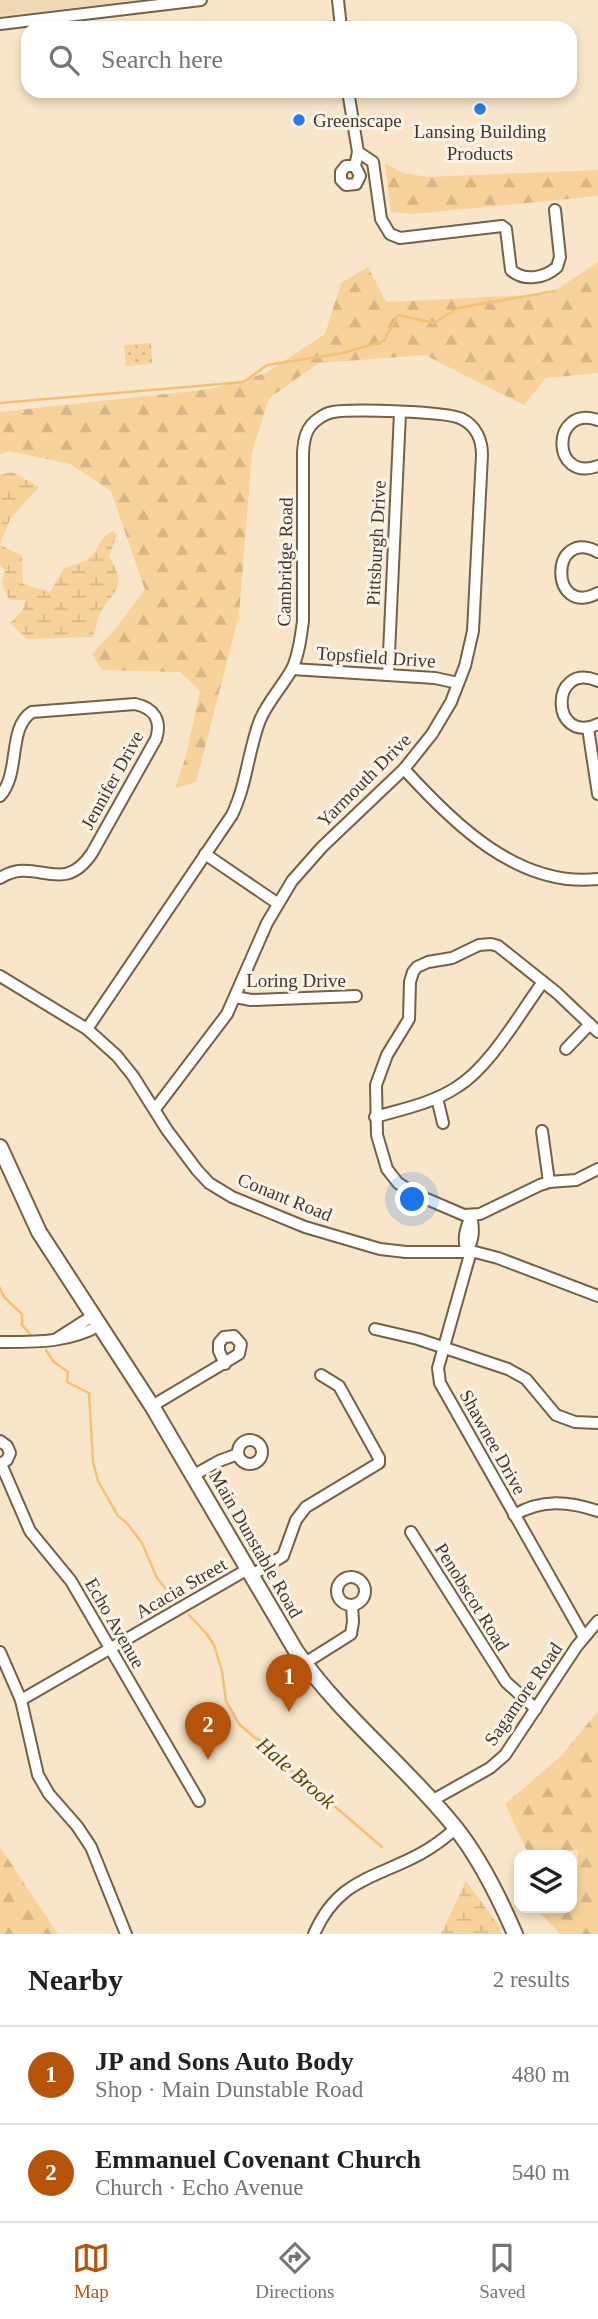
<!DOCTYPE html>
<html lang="en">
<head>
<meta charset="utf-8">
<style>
  :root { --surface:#fff; --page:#f2f2f2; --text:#202124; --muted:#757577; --line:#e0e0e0; --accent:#b45309 }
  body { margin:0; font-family:"Times New Roman",serif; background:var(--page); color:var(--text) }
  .controls { position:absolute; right:21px; bottom:21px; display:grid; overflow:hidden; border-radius:14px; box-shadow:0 4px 10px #0003 }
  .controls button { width:63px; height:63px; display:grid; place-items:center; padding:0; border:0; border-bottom:2px solid var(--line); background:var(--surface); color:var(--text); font:35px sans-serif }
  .you { position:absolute; left:413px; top:1200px; width:24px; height:24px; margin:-18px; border:5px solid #fff; border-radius:50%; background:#1a73e8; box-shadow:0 0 0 10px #1a73e833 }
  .badge { display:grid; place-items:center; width:46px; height:46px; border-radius:50%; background:var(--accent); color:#fff; font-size:23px; font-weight:700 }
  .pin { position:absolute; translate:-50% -58px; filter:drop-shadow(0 2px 4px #0008) }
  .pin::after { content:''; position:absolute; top:37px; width:24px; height:21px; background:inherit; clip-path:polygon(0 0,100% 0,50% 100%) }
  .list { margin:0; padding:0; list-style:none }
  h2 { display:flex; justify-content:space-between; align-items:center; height:91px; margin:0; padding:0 28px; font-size:30px }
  h2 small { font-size:23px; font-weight:400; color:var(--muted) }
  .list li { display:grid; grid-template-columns:46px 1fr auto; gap:21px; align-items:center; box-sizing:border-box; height:98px; padding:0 28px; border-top:2px solid var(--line) }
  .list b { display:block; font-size:26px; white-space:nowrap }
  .list p { margin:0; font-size:23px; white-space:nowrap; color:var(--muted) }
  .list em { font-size:23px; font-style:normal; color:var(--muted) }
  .icon { flex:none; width:38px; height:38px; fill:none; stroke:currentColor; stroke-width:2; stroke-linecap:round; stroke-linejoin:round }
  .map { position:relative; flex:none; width:598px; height:1934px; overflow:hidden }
  .search { position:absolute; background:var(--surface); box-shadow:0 4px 10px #0003; left:21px; right:21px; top:21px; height:77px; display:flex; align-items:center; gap:18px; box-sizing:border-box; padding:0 24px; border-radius:21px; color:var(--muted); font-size:26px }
  .sheet { height:287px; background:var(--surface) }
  nav { display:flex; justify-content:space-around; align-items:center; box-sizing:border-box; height:98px; border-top:2px solid var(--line); background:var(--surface); font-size:19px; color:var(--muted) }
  nav a { display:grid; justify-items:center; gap:4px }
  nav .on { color:var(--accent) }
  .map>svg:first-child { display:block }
  .built { fill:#f0d8b5 }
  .forest { fill:url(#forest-firs) }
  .wetland { fill:url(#wetland-marsh) }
  .park { fill:url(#park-dots) }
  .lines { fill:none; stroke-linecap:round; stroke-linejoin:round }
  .stream { stroke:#f3c175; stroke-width:2.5 }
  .minor-casing { stroke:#736148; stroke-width:14 }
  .major-casing { stroke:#736148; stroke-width:18 }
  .minor { stroke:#fff; stroke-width:10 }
  .major { stroke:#fff; stroke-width:14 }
  .poi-dot { fill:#287ae5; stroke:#fcf4e9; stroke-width:2.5 }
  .labels { text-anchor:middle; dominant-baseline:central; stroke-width:6; stroke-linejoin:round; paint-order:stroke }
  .poi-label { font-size:19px; fill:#41392d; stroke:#fcf4e9; text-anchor:start }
  .street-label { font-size:19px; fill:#41392d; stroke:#fcf4e9 }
  .water-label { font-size:21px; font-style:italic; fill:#644303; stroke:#fcf4e9 }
</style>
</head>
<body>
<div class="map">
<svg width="598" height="1934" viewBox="0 0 598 1934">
  <defs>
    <pattern id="forest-firs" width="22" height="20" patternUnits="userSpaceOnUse" patternTransform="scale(1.75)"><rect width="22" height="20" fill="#f7d29b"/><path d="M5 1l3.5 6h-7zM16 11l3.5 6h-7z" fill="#d5b586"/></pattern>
    <pattern id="wetland-marsh" width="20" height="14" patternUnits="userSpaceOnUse" patternTransform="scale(1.75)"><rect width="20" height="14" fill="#f7d29b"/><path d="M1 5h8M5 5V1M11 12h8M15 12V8" fill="none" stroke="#d5b586"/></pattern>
    <pattern id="park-dots" width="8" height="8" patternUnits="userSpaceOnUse" patternTransform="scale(1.75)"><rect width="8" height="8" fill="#f7d29b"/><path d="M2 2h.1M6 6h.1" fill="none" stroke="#d5b586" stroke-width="1.8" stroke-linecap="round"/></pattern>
  </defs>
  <rect width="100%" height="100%" fill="#f9e5c9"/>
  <path class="built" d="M0 0H139L0 16Z"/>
  <g class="forest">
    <path d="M385 163 403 173 428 177 598 170V196L413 214 391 212Z"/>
    <path d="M598 262V373L546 378 524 405 425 355 319 363 269 398 252 452 239 615 196 782 175 788 186 756 200 691 180 672 102 670 92 654 116 628 145 590 111 491 70 464 9 451 0 455V412L211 389 266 373 325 334 341 283 368 267 386 302 550 294Z"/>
    <path d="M598 1711V1934H560L535 1908H572V1887H578V1850L529 1855 505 1804 562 1755Z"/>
    <path d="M0 1847 58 1934H0Z"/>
  </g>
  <g class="wetland">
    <path d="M12 472 39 487 10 519 0 544V475Z"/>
    <path d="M113 531 117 534 109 556C126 587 119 584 102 610 97 617 96 628 93 637L27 639 10 623 22 611 26 600H9L2 583 5 571 0 565V545L22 556 23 584 50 592 64 568C74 565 84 563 91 556 102 546 96 540 113 531Z"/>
    <path d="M466 1881 499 1926 502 1934H441Z"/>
  </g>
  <path class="park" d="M151 343 152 364 126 366 124 345Z"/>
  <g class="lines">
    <g class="stream">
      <path d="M0 403 244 382 267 365 343 353 384 341 398 315 434 323 458 308 555 291"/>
      <path d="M0 1288 4 1297 22 1314V1325L30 1334"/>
      <path d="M46 1350 54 1362 68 1372 67 1382 89 1393 93 1462 98 1481 118 1516 127 1523 142 1543 157 1578 176 1602"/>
      <path d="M189 1615 206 1633 214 1645 222 1671 226 1701 239 1724 255 1738 268 1744 287 1769 302 1775 318 1792 382 1847"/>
    </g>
    <defs>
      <g id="minor">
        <path d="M338 0 341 28"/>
        <path d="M0 24 201 0"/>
        <path d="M348 91 358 152 355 166 360 176 356 184 346 185 341 180V172L346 166H355"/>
        <path d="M358 152 373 162 381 219 390 234 400 238 502 226 506 229 511 270C524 282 545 278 557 267L560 257 555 210"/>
        <path d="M598 420C551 404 550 483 598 466"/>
        <path d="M598 552C549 526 549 619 598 593"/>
        <path d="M292 669 435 678 458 683"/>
        <path d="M388 675 400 413"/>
        <path d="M598 681C549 660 550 746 598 724"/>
        <path d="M588 728 598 794"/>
        <path d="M404 769C453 823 518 888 598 879"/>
        <path d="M0 796C21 773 7 728 32 712L135 704C154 708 162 720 156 739L92 853C62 898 36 855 0 878"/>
        <path d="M205 854 277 903"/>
        <path d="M0 976 87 1029 117 1056 133 1076 167 1130 197 1170 209 1183 232 1197 305 1227 380 1249 406 1252H475L498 1258 598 1296"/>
        <path d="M235 997 251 1000 356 996"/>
        <path d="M87 1029 232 815C247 784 248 751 260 720 268 701 282 687 292 669 299 654 301 636 303 621V452C304 439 306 427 318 419 322 416 327 413 333 412 351 409 447 411 462 419 476 426 482 440 482 455L473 631 465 666 451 702 432 734 404 769 322 847 292 881 267 923 227 1014 155 1109"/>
        <path d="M598 1032 557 993 498 946 491 944 479 945 452 958 428 962 417 967 413 972 410 982 409 1019 387 1055 376 1085 377 1135 387 1169 398 1183 415 1194 464 1215 480 1214 540 1185 549 1182 576 1180 598 1169"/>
        <path d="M566 1049 590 1024"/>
        <path d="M437 1098 443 1123"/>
        <path d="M375 1117C403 1109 433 1103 457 1087 490 1067 520 1013 543 982"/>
        <path d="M542 1131 549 1182"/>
        <path d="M467 1251C462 1239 466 1228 471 1216"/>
        <path d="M467 1251C474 1239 474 1229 471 1216"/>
        <path d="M471 1251 438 1368 440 1383 584 1637"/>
        <path d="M375 1329 418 1339 508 1369 526 1379 556 1415 575 1422 598 1423"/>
        <path d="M58 1338 94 1315"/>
        <path d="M0 1342C35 1342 69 1343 100 1325"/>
        <path d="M152 1406 239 1354 241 1344 234 1336 224 1337 219 1343V1351L225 1364"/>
        <circle cx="250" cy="1452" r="12"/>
        <path d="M0 1441 7 1446 10 1453 7 1460 0 1464"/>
        <path d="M1 1464 30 1531 71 1581 199 1801"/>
        <path d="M194 1475 219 1461 238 1454"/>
        <path d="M514 1515C542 1499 568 1501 598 1511"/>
        <path d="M411 1532 506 1682 536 1709"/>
        <path d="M252 1575 283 1556 296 1520 306 1507 379 1463V1458L339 1386 321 1375"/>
        <circle cx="351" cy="1591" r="14"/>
        <path d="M0 1652 21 1700 38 1775 49 1794 77 1826 91 1847 126 1934"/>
        <path d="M305 1663 351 1634 353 1622 352 1605"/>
        <path d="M21 1700 248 1569"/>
        <path d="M433 1800 490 1768 505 1755 577 1646 598 1621"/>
        <path d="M314 1934C338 1879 374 1879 420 1854 433 1847 445 1838 456 1828"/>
      </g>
      <path id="major" d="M0 1147 39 1232 152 1406 296 1651C341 1716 405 1765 454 1826 480 1858 499 1897 515 1934"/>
    </defs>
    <use href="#minor" class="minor-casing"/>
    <use href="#major" class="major-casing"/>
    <use href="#minor" class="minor"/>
    <use href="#major" class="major"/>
  </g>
  <g class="poi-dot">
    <circle cx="480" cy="109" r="7"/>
    <circle cx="299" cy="120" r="7"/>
  </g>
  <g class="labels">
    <g class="poi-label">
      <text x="313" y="120">Greenscape</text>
      <text x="480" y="131" text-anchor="middle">Lansing Building<tspan x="480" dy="22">Products</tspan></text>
    </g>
    <g class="street-label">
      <text transform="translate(376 543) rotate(-87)">Pittsburgh Drive</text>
      <text transform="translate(285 562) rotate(-89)">Cambridge Road</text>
      <text transform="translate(376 657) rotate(4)">Topsfield Drive</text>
      <text transform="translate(112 780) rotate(-61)">Jennifer Drive</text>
      <text transform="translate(364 780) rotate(-45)">Yarmouth Drive</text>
      <text x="296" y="980">Loring Drive</text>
      <text transform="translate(285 1197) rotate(22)">Conant Road</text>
      <text transform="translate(493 1442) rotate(61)">Shawnee Drive</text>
      <text transform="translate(256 1544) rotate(60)">Main Dunstable Road</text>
      <text transform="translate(181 1588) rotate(-30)">Acacia Street</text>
      <text transform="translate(472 1597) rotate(58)">Penobscot Road</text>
      <text transform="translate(115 1623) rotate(60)">Echo Avenue</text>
      <text transform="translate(523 1694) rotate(-55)">Sagamore Road</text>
    </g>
    <g class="water-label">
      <text transform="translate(296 1773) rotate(41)">Hale Brook</text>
    </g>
  </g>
</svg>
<div class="controls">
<button><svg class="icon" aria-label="layers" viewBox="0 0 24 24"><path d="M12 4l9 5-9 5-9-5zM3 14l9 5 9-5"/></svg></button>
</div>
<div class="you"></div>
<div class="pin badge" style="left:289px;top:1712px">1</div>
<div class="pin badge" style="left:208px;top:1760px">2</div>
<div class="search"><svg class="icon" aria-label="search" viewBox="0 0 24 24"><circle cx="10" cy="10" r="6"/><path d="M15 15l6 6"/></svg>Search here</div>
</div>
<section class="sheet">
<h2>Nearby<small>2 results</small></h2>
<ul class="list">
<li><span class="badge">1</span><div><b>JP and Sons Auto Body</b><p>Shop · Main Dunstable Road</p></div><em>480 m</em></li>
<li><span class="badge">2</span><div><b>Emmanuel Covenant Church</b><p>Church · Echo Avenue</p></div><em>540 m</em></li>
</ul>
</section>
<nav>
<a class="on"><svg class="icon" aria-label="map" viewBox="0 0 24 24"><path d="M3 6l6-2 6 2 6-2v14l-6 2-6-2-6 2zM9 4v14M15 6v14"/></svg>Map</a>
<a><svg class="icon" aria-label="directions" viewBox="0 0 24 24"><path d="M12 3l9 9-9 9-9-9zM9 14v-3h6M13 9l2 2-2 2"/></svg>Directions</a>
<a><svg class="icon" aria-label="saved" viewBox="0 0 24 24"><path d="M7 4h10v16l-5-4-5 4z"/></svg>Saved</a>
</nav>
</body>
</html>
